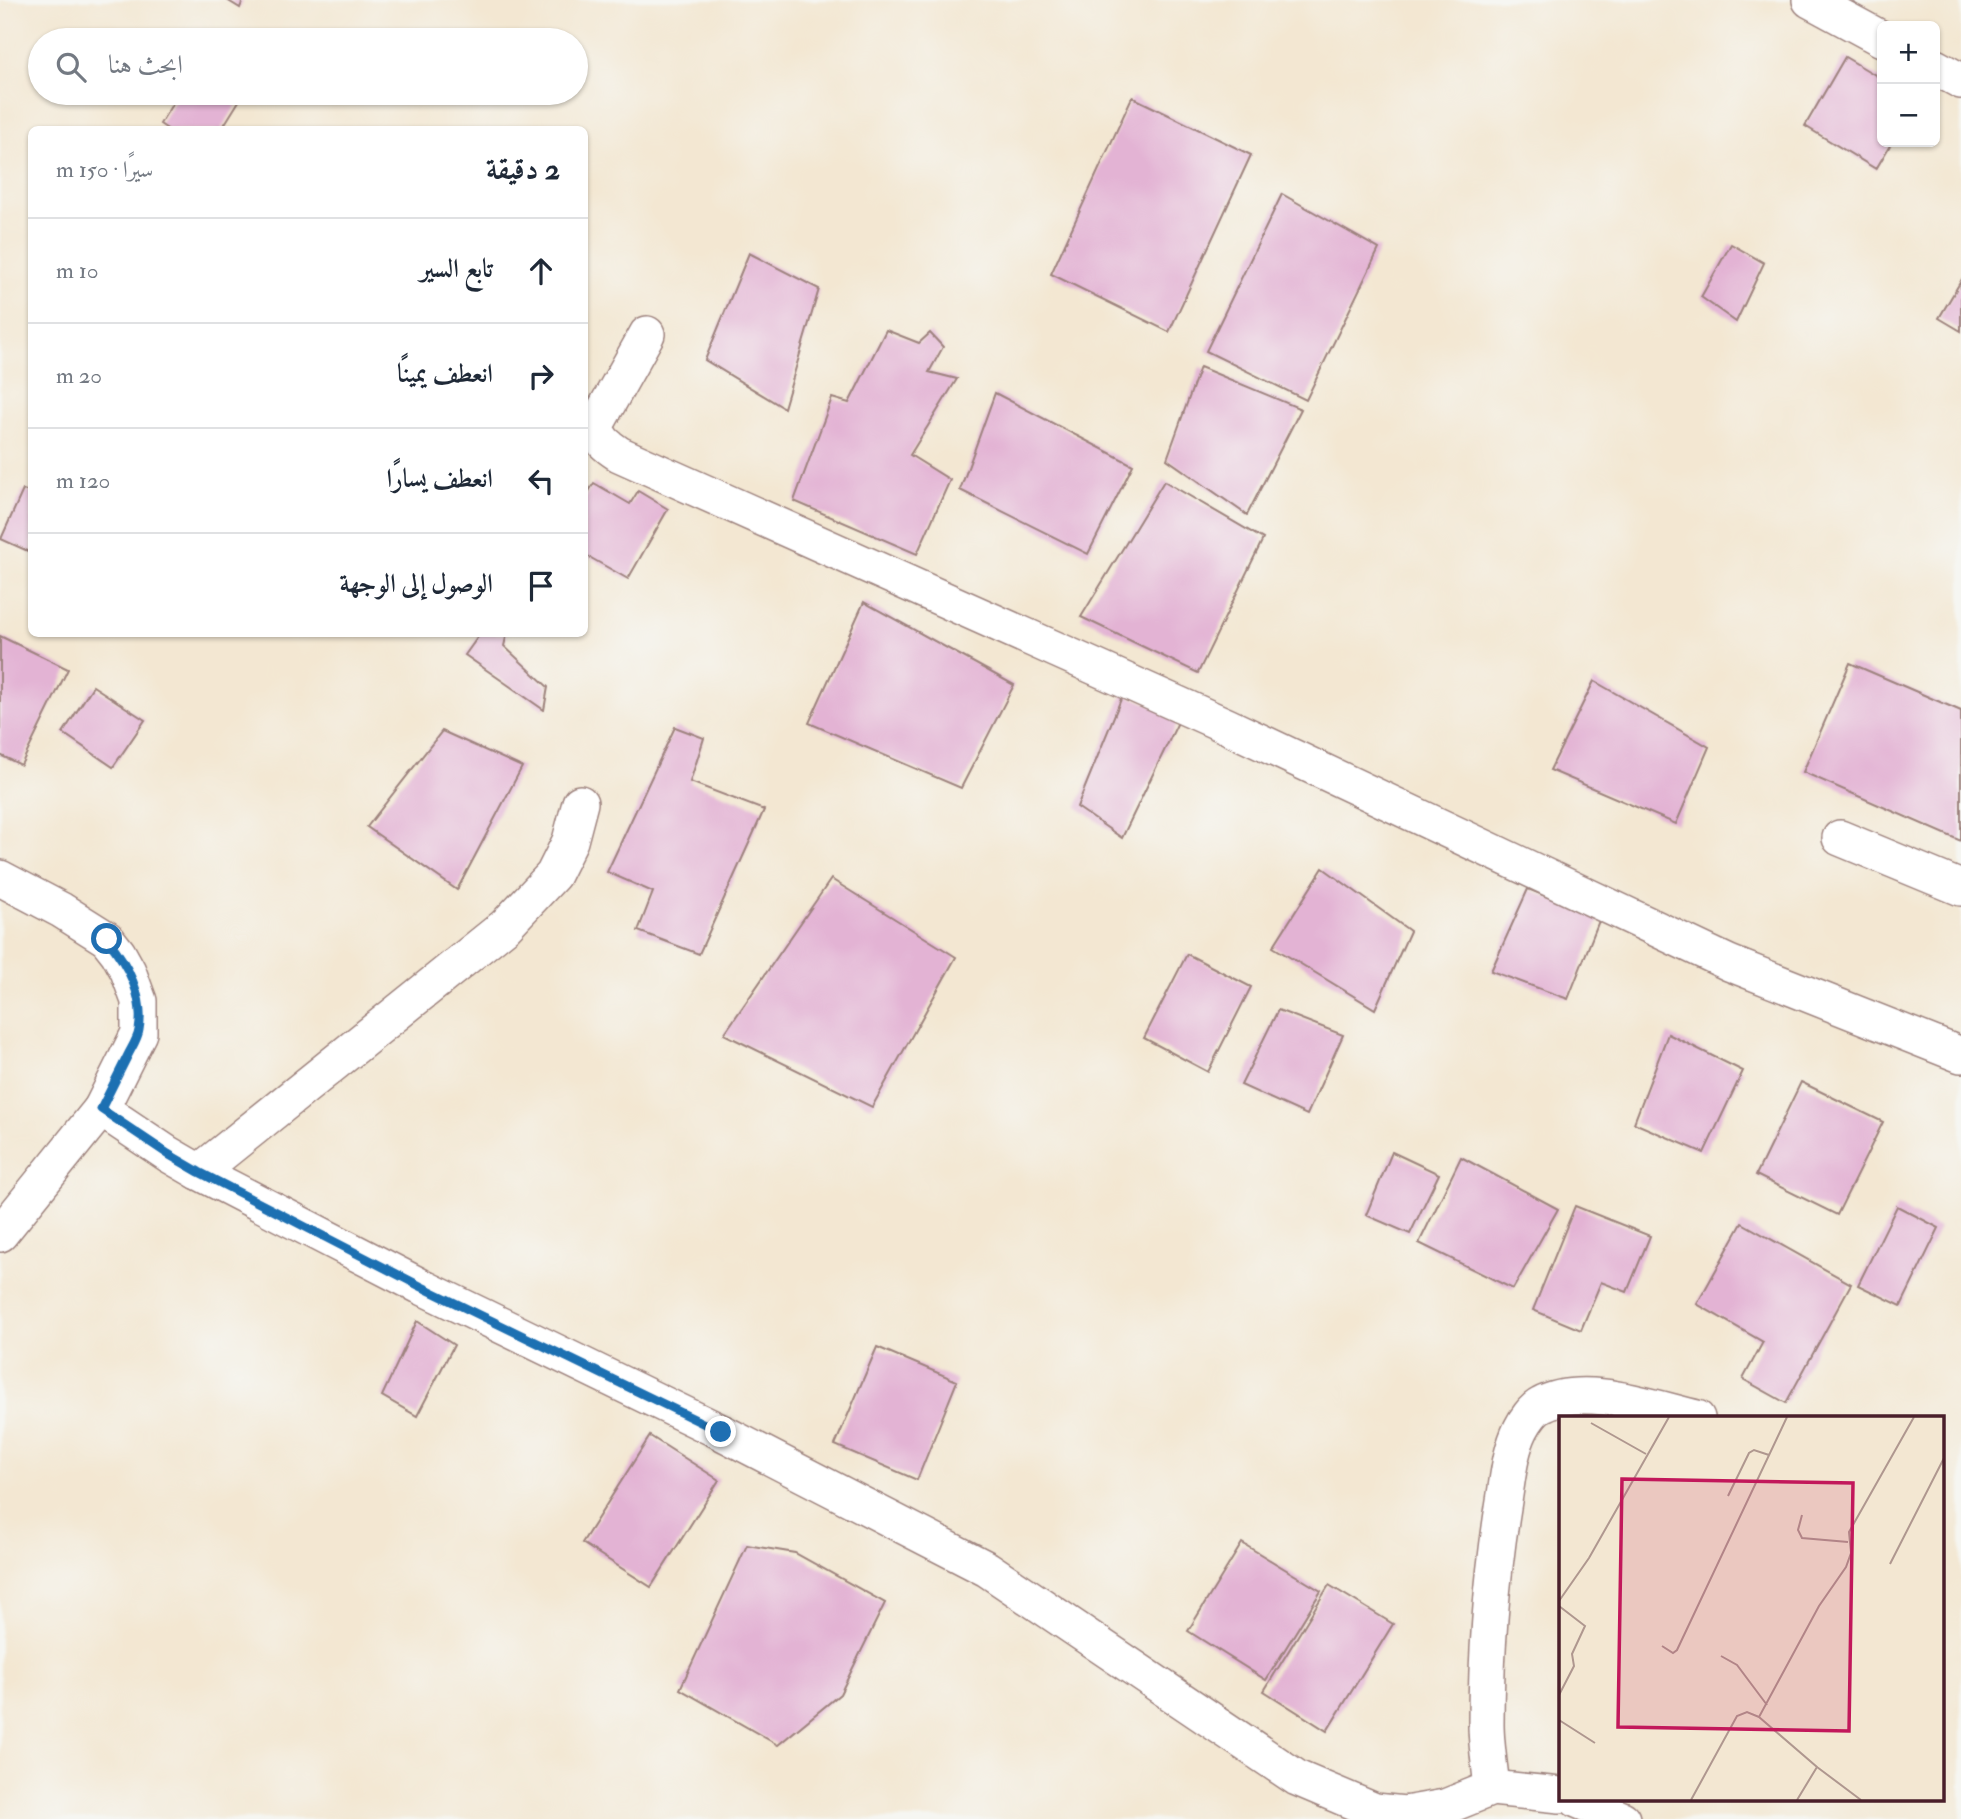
<!DOCTYPE html>
<html lang="ar">
<head>
<meta charset="utf-8">
<style>
  :root { --surface:#fff; --page:#f6f6f7; --text:#1f2937; --muted:#747a83; --line:#e0e1e3 }
  body { margin:0; font-family:"IM FELL Double Pica",Amiri,serif; background:var(--page); color:var(--text); direction:rtl }
  .controls { position:absolute; right:21px; top:21px; display:grid; overflow:hidden; border-radius:10px; box-shadow:0 2px 5px #0004 }
  .controls button { width:63px; height:63px; display:grid; place-items:center; padding:0; border:0; border-bottom:2px solid var(--line); background:var(--surface); color:var(--text); font:35px sans-serif }
  .stop { position:absolute; width:21px; height:21px; margin:-16px; border:5px solid #1f6fb2; border-radius:50%; background:#fff }
  .stop.end { background:#1f6fb2; border-color:#fff; box-shadow:0 2px 7px #0008 }
  .list { margin:0; padding:0; list-style:none }
  h2 { display:flex; justify-content:space-between; align-items:center; height:91px; margin:0; padding:0 28px; font-size:30px }
  h2 small { font-size:23px; font-weight:400; color:var(--muted) }
  .list li { display:grid; grid-template-columns:46px 1fr auto; gap:21px; align-items:center; box-sizing:border-box; height:105px; padding:0 28px; border-top:2px solid var(--line) }
  .list b { display:block; font-size:26px; white-space:nowrap }
  .list em { font-size:23px; font-style:normal; color:var(--muted) }
  .icon { flex:none; width:38px; height:38px; fill:none; stroke:currentColor; stroke-width:2; stroke-linecap:round; stroke-linejoin:round }
  .map { position:relative; flex:none; width:1961px; height:1819px; overflow:hidden; direction:ltr }
  .search { position:absolute; background:var(--surface); box-shadow:0 2px 5px #0004; left:28px; top:28px; width:560px; height:77px; display:flex; align-items:center; gap:18px; box-sizing:border-box; padding:0 24px; border-radius:38px; color:var(--muted); font-size:26px }
  .panel { position:absolute; background:var(--surface); box-shadow:0 2px 5px #0004; left:28px; top:126px; width:560px; height:511px; border-radius:10px; direction:rtl }
  .map>svg:first-child { display:block }
  .building { fill:#e3b3d4 }
  .lines { fill:none; stroke-linecap:round; stroke-linejoin:round }
  .street-casing { stroke:#9e837e; stroke-width:38 }
  .street { stroke:#fff; stroke-width:35 }
  .route { stroke:#1f6fb2; stroke-width:9 }
  .inset-road { fill:none; stroke:#af978f; stroke-width:2 }
  .view { fill:#c2185b; fill-opacity:0.15; stroke:#c2185b; stroke-width:3.5 }
  .inset-edge { fill:none; stroke:#4a1f2b; stroke-width:3.5 }
</style>
</head>
<body>
<div class="map">
<svg width="1961" height="1819" viewBox="0 0 1961 1819">
  <rect width="100%" height="100%" fill="#f6f6f2"/>
  <filter id="ink" filterUnits="userSpaceOnUse"><feTurbulence type="fractalNoise" baseFrequency=".0143" numOctaves="2"/><feDisplacementMap in="SourceGraphic" scale="14" xChannelSelector="R" yChannelSelector="G"/><feConvolveMatrix kernelMatrix="1 2 1 2 8 2 1 2 1" color-interpolation-filters="sRGB"/></filter>
  <filter id="wash" filterUnits="userSpaceOnUse"><feTurbulence type="fractalNoise" baseFrequency=".00686" numOctaves="4" result="noise"/><feDisplacementMap in="SourceGraphic" scale="28" xChannelSelector="R" yChannelSelector="G"/><feGaussianBlur stdDeviation="1.57" result="paint"/><feColorMatrix in="noise" values="0 0 0 0 0 0 0 0 0 0 0 0 0 0 0 0 0 1.4 0 .05"/><feComposite in="paint" operator="in"/></filter>
  <g filter="url(#wash)">
    <rect width="100%" height="100%" fill="#f3e7d2"/>
    <g id="blocks">
      <g class="building">
        <path d="M227 0H243L240 8Z"/>
        <path d="M1845 57 1882 79V142H1892L1876 169 1805 126Z"/>
        <path d="M179 93H244L221 130H169L160 124Z"/>
        <path d="M1132 97 1251 155 1169 332 1051 274Z"/>
        <path d="M1282 194 1379 249 1306 400 1206 351Z"/>
        <path d="M1731 244 1764 263 1736 322 1701 297Z"/>
        <path d="M749 253 819 289 784 408 705 360Z"/>
        <path d="M1961 281V331L1939 318Z"/>
        <path d="M886 330 919 343 930 333 943 347 929 372 957 379 910 455 950 480 917 554 794 501 832 398 849 403Z"/>
        <path d="M1200 367 1301 409 1247 515 1167 459Z"/>
        <path d="M995 393 1133 465 1088 554 960 490Z"/>
        <path d="M1164 481 1263 539 1198 673 1081 617Z"/>
        <path d="M594 483 630 504 638 491 668 509 628 579 584 554V499Z"/>
        <path d="M23 490 32 493V553L1 539Z"/>
        <path d="M864 602 1014 685 961 788 809 723Z"/>
        <path d="M480 634H507L504 646 548 687 544 710 465 655Z"/>
        <path d="M0 636 68 669 21 765 0 755Z"/>
        <path d="M1850 663 1961 711V841L1803 772Z"/>
        <path d="M1594 681 1709 747 1676 824 1550 770Z"/>
        <path d="M93 686 145 720 113 767 63 733Z"/>
        <path d="M1123 694 1181 716 1122 838 1077 807Z"/>
        <path d="M675 727 704 738 690 782 764 810 699 954 638 931 653 892 607 872Z"/>
        <path d="M442 731 522 767 457 890 367 827Z"/>
        <path d="M1323 868 1410 931 1375 1009 1273 947Z"/>
        <path d="M831 879 956 957 872 1107 724 1034Z"/>
        <path d="M1528 889 1600 918 1568 999 1491 971Z"/>
        <path d="M1187 954 1251 987 1208 1072 1144 1038Z"/>
        <path d="M1278 1010 1343 1035 1307 1115 1241 1085Z"/>
        <path d="M1668 1034 1743 1071 1704 1153 1634 1123Z"/>
        <path d="M1801 1082 1883 1122 1837 1215 1756 1175Z"/>
        <path d="M1392 1152 1439 1174 1410 1234 1366 1215Z"/>
        <path d="M1461 1157 1558 1209 1513 1289 1419 1243Z"/>
        <path d="M1575 1206 1650 1236 1627 1292 1601 1282 1581 1330 1533 1310Z"/>
        <path d="M1897 1206 1939 1228 1901 1306 1858 1285Z"/>
        <path d="M1742 1223 1851 1284 1786 1403 1743 1379 1763 1342 1697 1304Z"/>
        <path d="M417 1321 454 1345 417 1416 382 1396Z"/>
        <path d="M877 1347 957 1381 917 1480 835 1445Z"/>
        <path d="M650 1436 719 1480 651 1587 582 1543Z"/>
        <path d="M1242 1543 1321 1591 1266 1680 1188 1631Z"/>
        <path d="M747 1545 795 1553 885 1603 840 1694 778 1745 680 1689Z"/>
        <path d="M1329 1585 1393 1624 1327 1731 1264 1691Z"/>
      </g>
    </g>
  </g>
  <g filter="url(#ink)">
    <use href="#blocks" fill-opacity="0" stroke="#9e837e" stroke-width="2"/>
    <g class="lines">
      <defs>
        <g id="street">
          <path d="M1810 0 1882 39"/>
          <path d="M1935 67 1961 81"/>
          <path d="M647 334 596 425C598 440 607 446 619 454L1227 726 1729 963 1961 1055"/>
          <path d="M1840 838 1961 888"/>
          <path d="M0 878 61 910 107 939 118 953 128 971 139 1001V1033L101 1109"/>
          <path d="M199 1172 505 926 553 875 570 841 580 803"/>
          <path d="M0 1234 101 1109 168 1154 199 1172 420 1286 721 1432 987 1569 1297 1778 1375 1811 1405 1814 1445 1807 1492 1788 1560 1795"/>
          <path d="M1492 1788C1490 1767 1486 1745 1486 1724 1486 1649 1492 1575 1504 1501 1508 1477 1510 1451 1521 1429 1525 1421 1533 1409 1541 1405 1583 1382 1653 1408 1697 1418"/>
          <path d="M1577 1800 1622 1819"/>
        </g>
      </defs>
      <use href="#street" class="street-casing"/>
      <use href="#street" class="street"/>
    </g>
  </g>
  <g class="lines" filter="url(#ink)">
    <path class="route" d="M107 939C127 963 145 997 139 1030 138 1038 132 1047 128 1055 119 1073 110 1091 101 1109L168 1154 199 1172 420 1286 721 1432"/>
  </g>
  <g transform="translate(1559 1416)">
    <rect width="385" height="385" fill="#f3e7d2"/>
    <path class="inset-road" d="M32 7 87 38M169 80 190 37 195 34 210 39M243 99 239 114 243 122 289 126M331 148 385 42M0 185 30 142 110 1M0 190 26 210 13 238 15 250 0 279M103 230 114 237 118 234 228 1M162 240 178 249 208 289M0 304 36 327M258 351 302 384M132 384 178 300 188 296 200 301M238 384 258 351 200 301 260 190 287 151 292 137 290 116 355 1"/>
    <path class="view" d="M63 63 294 67 290 315 59 311Z"/>
    <rect width="385" height="385" class="inset-edge"/>
  </g>
</svg>
<div class="controls">
<button>+</button>
<button>−</button>
</div>
<div class="stop" style="left:107px;top:939px"></div>
<div class="stop end" style="left:721px;top:1432px"></div>
<div class="search"><svg class="icon" aria-label="search" viewBox="0 0 24 24"><circle cx="10" cy="10" r="6"/><path d="M15 15l6 6"/></svg>ابحث هنا</div>
<section class="panel">
<h2>2 دقيقة<small>سيرًا · 150 m</small></h2>
<ul class="list">
<li><svg class="icon" aria-label="ahead" viewBox="0 0 24 24"><path d="M12 20V5M6 11l6-6 6 6"/></svg><div><b>تابع السير</b></div><em>10 m</em></li>
<li><svg class="icon" aria-label="right" viewBox="0 0 24 24"><path d="M7 20v-9h11M14 6l5 5-5 5"/></svg><div><b>انعطف يمينًا</b></div><em>20 m</em></li>
<li><svg class="icon" aria-label="left" viewBox="0 0 24 24"><path d="M17 20v-9H6M10 6l-5 5 5 5"/></svg><div><b>انعطف يسارًا</b></div><em>120 m</em></li>
<li><svg class="icon" aria-label="arrive" viewBox="0 0 24 24"><path d="M6 21V4h12l-3 4 3 4H6"/></svg><div><b>الوصول إلى الوجهة</b></div></li>
</ul>
</section>
</div>
</body>
</html>
